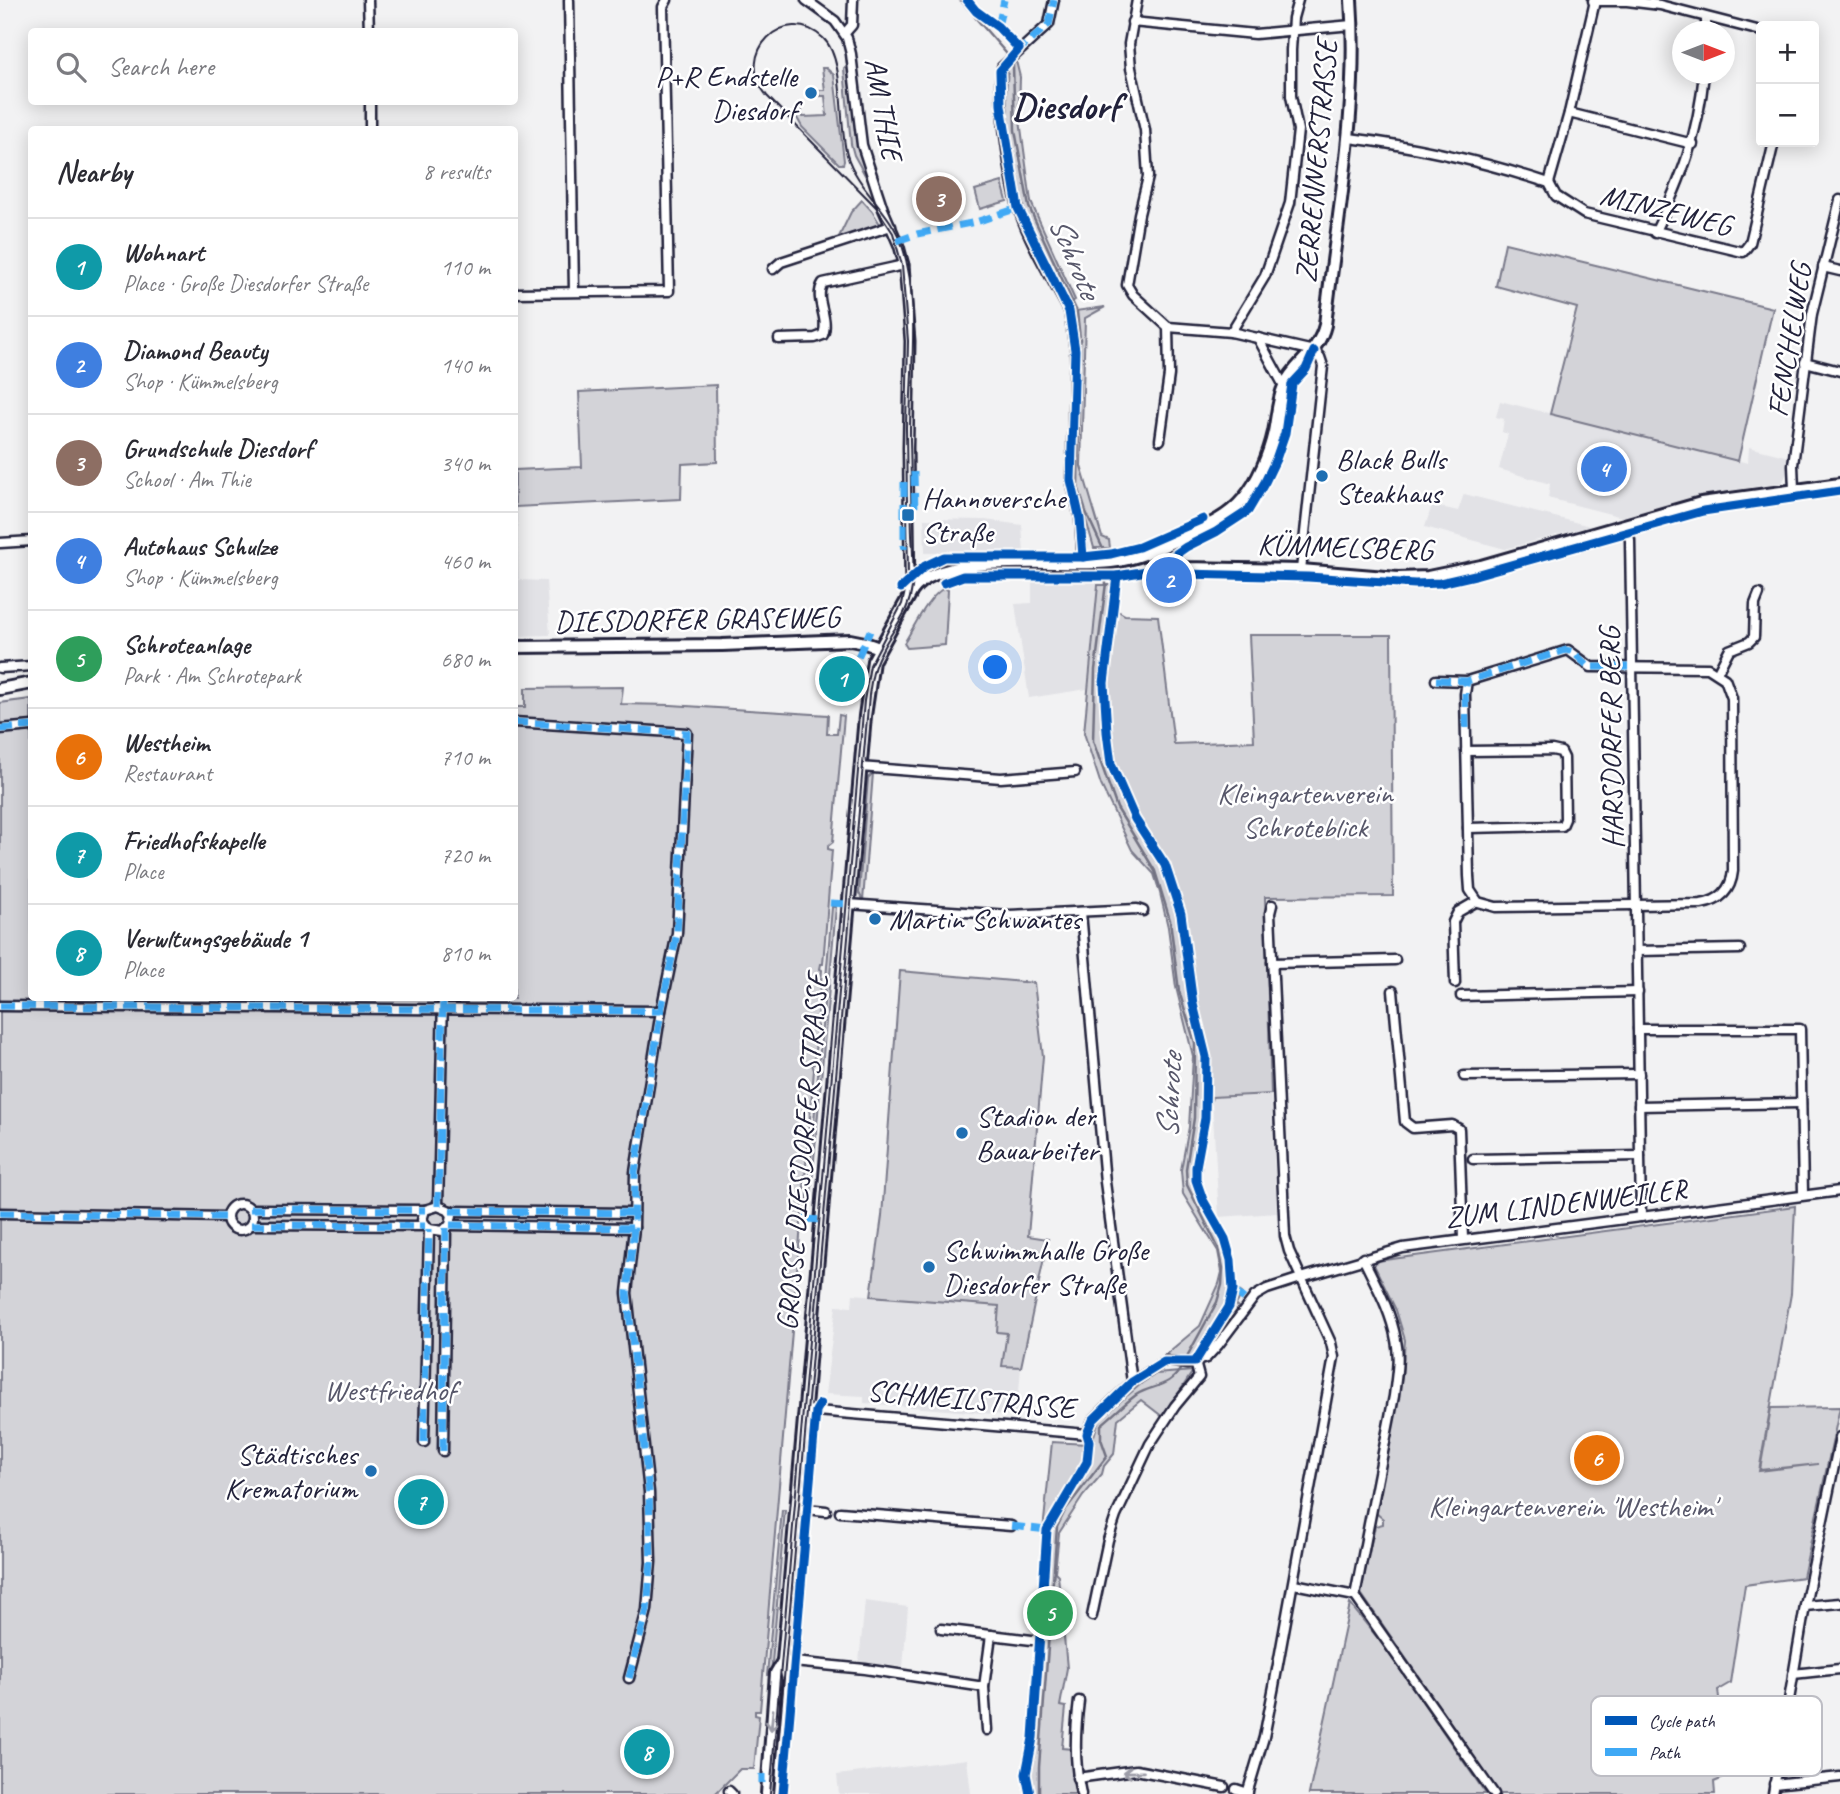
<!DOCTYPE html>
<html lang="en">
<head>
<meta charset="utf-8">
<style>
  :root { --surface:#fff; --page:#f7f7f7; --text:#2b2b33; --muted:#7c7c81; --line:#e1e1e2; --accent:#db2777 }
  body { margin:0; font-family:Caveat,sans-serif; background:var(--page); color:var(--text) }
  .controls { position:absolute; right:21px; top:21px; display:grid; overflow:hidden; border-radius:7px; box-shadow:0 4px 18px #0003 }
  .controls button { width:63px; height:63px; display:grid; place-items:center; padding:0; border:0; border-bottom:2px solid var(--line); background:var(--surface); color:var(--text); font:35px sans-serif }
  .compass { position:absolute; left:1672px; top:21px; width:63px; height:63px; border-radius:50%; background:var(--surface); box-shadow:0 4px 18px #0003; rotate:90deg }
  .you { position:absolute; left:996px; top:668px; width:24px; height:24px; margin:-18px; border:5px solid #fff; border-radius:50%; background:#1a73e8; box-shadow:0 0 0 10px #1a73e833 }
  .badge { display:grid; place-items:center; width:46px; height:46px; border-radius:50%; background:var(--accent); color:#fff; font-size:23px; font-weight:700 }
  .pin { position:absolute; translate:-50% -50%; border:4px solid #fff; box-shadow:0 2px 7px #0006 }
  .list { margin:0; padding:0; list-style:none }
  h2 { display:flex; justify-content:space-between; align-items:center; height:91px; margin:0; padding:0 28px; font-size:30px }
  h2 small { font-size:23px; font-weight:400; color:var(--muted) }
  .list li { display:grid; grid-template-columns:46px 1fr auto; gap:21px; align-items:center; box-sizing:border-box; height:98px; padding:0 28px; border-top:2px solid var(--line) }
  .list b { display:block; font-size:26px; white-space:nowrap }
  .list p { margin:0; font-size:23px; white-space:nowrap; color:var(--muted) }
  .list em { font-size:23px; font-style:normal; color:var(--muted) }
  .icon { flex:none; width:38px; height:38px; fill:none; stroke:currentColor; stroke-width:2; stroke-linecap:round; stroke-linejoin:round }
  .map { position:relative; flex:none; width:1840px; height:1794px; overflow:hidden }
  .search { position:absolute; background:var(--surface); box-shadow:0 4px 18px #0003; left:28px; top:28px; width:490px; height:77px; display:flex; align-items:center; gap:18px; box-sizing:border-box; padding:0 24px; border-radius:7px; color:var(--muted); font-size:26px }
  .panel { position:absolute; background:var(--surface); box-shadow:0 4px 18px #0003; left:28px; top:126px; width:490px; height:875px; border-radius:7px }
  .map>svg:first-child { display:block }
  .built { fill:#e2e2e6 }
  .green { fill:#d3d3d8; stroke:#7a7a8a; stroke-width:2 }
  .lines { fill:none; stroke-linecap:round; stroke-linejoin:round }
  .stream { stroke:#727282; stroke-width:2.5 }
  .street-casing { stroke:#22223b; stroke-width:13 }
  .secondary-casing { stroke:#22223b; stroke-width:16 }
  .street { stroke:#fff; stroke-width:8 }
  .secondary { stroke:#fff; stroke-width:10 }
  .tram { stroke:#22223b; stroke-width:2 }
  .quiet { stroke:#3fa9f5; stroke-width:7; stroke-dasharray:14 7; stroke-linecap:butt }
  .cycleway-casing { stroke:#fff; stroke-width:13 }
  .cycleway { stroke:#0057b8; stroke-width:9 }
  .oneway { stroke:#9c9ca7 }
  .poi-dot { fill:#1f6fb2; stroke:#fff; stroke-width:2.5 }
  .labels { text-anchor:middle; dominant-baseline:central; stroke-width:5; stroke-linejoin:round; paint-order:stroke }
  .poi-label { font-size:30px; fill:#22223b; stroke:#fff; text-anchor:start }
  .street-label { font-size:30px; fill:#22223b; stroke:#fff }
  .park-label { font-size:30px; fill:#57576a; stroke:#fff }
  .water-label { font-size:32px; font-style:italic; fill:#58586b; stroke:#fff }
  .district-label { font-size:37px; font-weight:bold; fill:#22223b; stroke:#fff }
  .key { fill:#fff; stroke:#bdbdc4; stroke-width:2 }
  .key-label { font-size:19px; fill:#22223b }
</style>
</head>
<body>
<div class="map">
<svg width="1840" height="1794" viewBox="0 0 1840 1794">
  <rect width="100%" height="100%" fill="#f2f2f3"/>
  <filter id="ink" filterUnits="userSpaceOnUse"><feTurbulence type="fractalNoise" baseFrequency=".0143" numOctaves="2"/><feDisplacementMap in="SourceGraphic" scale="14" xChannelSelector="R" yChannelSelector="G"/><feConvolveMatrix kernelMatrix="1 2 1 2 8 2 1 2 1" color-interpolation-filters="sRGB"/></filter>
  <g filter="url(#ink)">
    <g class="built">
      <path d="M1500 401 1748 463 1749 447 1789 457V469L1782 483 1708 494 1622 517 1548 498 1550 484 1499 469 1508 434 1502 432 1504 419 1496 417Z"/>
      <path d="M1464 494 1590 526 1505 549 1425 527 1432 505 1458 511Z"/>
      <path d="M514 507H517L519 580 546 581 550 635 515 636Z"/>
      <path d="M924 519 985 520 1022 525 1024 553H925Z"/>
      <path d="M1089 577 1098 585 1087 689 1029 698 1015 604 1032 603V578Z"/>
      <path d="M1271 1095 1277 1213 1219 1217 1212 1098Z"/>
      <path d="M853 1294 999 1306 1007 1333 1002 1366 1021 1367 1017 1416 864 1403V1396L825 1394 836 1306 852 1307Z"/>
      <path d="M865 1601 908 1607 903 1667 859 1662Z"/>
      <path d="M967 1759 971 1794H839L837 1775Z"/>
    </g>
    <g class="green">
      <path d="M1016 61 1020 77 1019 113 1031 202 1075 300 1069 304 1023 206 1009 130 1006 96 1008 68Z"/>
      <path d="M846 67H849L858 144 868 176 866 177 854 155 851 144 844 69Z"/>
      <path d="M822 68H826L834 75 844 161 843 164H839L802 127 796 116 801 110 803 117 827 116 825 96H819L818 90H825Z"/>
      <path d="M1002 182 1007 201 980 209 975 190Z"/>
      <path d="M862 200 872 211 880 224 837 241 851 212Z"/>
      <path d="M1505 243 1773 308 1738 461 1550 414 1577 308 1496 286Z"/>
      <path d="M1105 307 1085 318 1081 466 1102 537 1109 540 1110 548H1094C1087 522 1078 497 1076 470 1071 417 1086 363 1075 311Z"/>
      <path d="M716 385 717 462 682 464 681 499 515 507V470L582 467 579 392Z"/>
      <path d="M1098 585H1115L1110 611 1116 610 1125 615 1158 616 1174 744 1254 741 1249 635H1391L1393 896 1265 897 1271 1094 1212 1097 1207 1118 1200 1181 1205 1198 1230 1245 1234 1267 1235 1288 1242 1293 1236 1305 1239 1308 1205 1352 1200 1355 1188 1360 1165 1355 1200 1326 1219 1284 1222 1272 1218 1251 1183 1194 1181 1170 1189 1127 1193 1056 1176 987 1168 927 1160 893 1154 874 1132 850 1101 785 1084 733Z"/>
      <path d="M944 588 948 590 945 645 907 648 904 643C915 626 926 599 944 588Z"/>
      <path d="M623 687 621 704 671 705 828 715 827 734H837L839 715 844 716 833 842 828 846V849L832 850 823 964H821L820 969 822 970 814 1064H812L814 1070 760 1711H755V1715L759 1716 754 1769H740L715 1794H0V703L31 699 32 998H514V707H525V688Z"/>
      <path d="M873 773 863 901 859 893 868 778Z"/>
      <path d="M832 907H836L809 1217H806Z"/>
      <path d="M900 971 1034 983 1043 1056 1028 1236 1048 1239 1021 1367 1002 1366 1007 1333 997 1332 999 1306 871 1296 882 1216Z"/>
      <path d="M1795 1206 1791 1294 1759 1471 1818 1464 1760 1470 1771 1408 1840 1407 1803 1577 1745 1585 1730 1683 1718 1690 1728 1776 1714 1782 1715 1794H1500L1360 1592 1375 1526 1383 1524V1519L1376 1513 1402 1377 1405 1340 1396 1310 1374 1265 1377 1261Z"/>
      <path d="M1193 1371 1163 1417 1141 1400 1118 1419 1114 1454 1104 1466 1102 1474 1083 1496 1059 1533 1055 1572 1058 1575 1067 1668 1060 1706 1066 1707 1062 1748 1072 1749 1078 1794H1028L1023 1770 1031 1746 1043 1531 1052 1442 1087 1444 1092 1442 1099 1420 1142 1383 1156 1374Z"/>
      <path d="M782 1510H785L771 1675H767Z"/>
      <path d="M1350 1604 1381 1642 1486 1794H1309Z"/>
    </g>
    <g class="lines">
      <g class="stream">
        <path d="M960 0 1006 53 1013 65 1015 130 1029 207 1077 312 1080 339 1078 486 1086 512 1103 549 1104 559"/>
        <path d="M1105 566 1106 583 1095 670 1093 741 1117 808 1155 871 1170 920 1179 991 1195 1043 1194 1118 1186 1169 1187 1185 1219 1249 1223 1268 1222 1285 1217 1302 1185 1360"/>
        <path d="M1039 1794V1767L1057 1527 1066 1509 1107 1456 1101 1439V1425C1113 1415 1124 1404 1136 1395 1153 1384 1170 1389 1182 1366"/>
      </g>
      <defs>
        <g id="street">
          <path d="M368 0 369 32"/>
          <path d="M569 0 574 291"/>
          <path d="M806 0 835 21 847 38 851 54 862 145 883 209 899 246 904 265 910 341 908 448 910 593"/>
          <path d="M1054 0 1049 24 1002 67C995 85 1012 189 1019 210 1031 245 1052 278 1069 311L1075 350 1071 480 1080 519 1083 564"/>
          <path d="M1137 0 1129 44 1131 68 1145 130 1148 177 1139 214 1127 285 1133 295 1168 327 1231 332 1314 351 1320 357 1323 366 1301 570"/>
          <path d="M1593 1H1627L1660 5 1761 31"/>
          <path d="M1706 18V32"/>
          <path d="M1132 22 1255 34 1352 25"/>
          <path d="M845 33 852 25 853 0"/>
          <path d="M370 102V130"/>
          <path d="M1569 113 1693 144"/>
          <path d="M1349 138C1416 146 1485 162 1549 183L1556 196 1584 214 1743 252 1750 243 1774 142"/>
          <path d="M1549 183 1569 113 1595 1"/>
          <path d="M1655 233C1682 178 1698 135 1704 74"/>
          <path d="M1823 267 1840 271"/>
          <path d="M773 269 781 262 891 226"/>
          <path d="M514 293 669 291 663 7 667 0"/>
          <path d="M1231 332 1265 276 1290 203 1298 130 1291 96V50L1293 18 1298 0"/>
          <path d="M1258 338 1284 386"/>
          <path d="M779 339 815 338 823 335C830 317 813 299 823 283L904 265"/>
          <path d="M1805 362 1840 371"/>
          <path d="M1160 440 1169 375 1168 327"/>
          <path d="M1794 489 1793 465 1812 314 1840 200"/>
          <path d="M1626 524 1630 540 1641 1217"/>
          <path d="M0 543 32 541"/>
          <path d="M0 668 32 666"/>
          <path d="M1717 673 1729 650 1749 642 1754 637 1755 604 1759 594"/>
          <path d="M1436 680 1467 681 1568 650 1591 667 1708 668 1725 679 1732 698 1733 871C1731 890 1720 901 1701 904L1496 907 1478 902 1470 890 1469 876 1465 694 1467 681"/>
          <path d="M514 722 687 733 677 933 661 1011 635 1172 634 1228 627 1293 649 1492 651 1562 647 1610 629 1678"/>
          <path d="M0 729 32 726"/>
          <path d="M1466 751 1552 750 1561 752 1564 758 1565 819 1562 826 1468 828"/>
          <path d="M860 767 1001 778 1075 772"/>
          <path d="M848 904 1009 915 1137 909 1143 911"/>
          <path d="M1081 912 1105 1182 1132 1382"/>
          <path d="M1637 951 1740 949"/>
          <path d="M1272 963 1395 960"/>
          <path d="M1455 983 1453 922 1458 912 1477 901"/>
          <path d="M1393 991 1405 1122 1413 1128 1452 1125 1459 1129 1463 1239"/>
          <path d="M1461 996 1638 992"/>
          <path d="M0 1006 661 1011"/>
          <path d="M1638 1029H1800L1803 1194"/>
          <path d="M1464 1076 1639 1074"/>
          <path d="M1639 1106 1801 1103"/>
          <path d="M1473 1159 1640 1156"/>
          <circle cx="240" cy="1217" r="13"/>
          <path d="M438 1206 443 998"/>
          <path d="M438 1206 448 1210 452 1215 450 1225 443 1231 429 1229 422 1220 425 1210Z"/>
          <path d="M250 1209 425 1210"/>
          <path d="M450 1211 634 1213"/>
          <path d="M0 1213 226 1217"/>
          <path d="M251 1225 425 1226"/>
          <path d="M450 1225 634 1228"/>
          <path d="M805 1410 1087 1434 1093 1420 1132 1382 1166 1361 1187 1364 1206 1358 1218 1345 1255 1296 1267 1289 1301 1278 1403 1248 1840 1191"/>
          <path d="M424 1442 429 1229"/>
          <path d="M443 1451 446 1228"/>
          <path d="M796 1508 826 1511"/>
          <path d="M840 1512 1011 1526"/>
          <path d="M1294 1584 1355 1596"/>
          <path d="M1355 1596 1394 1396C1396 1378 1400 1358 1396 1340 1391 1311 1376 1285 1363 1258"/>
          <path d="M1355 1596 1494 1794"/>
          <path d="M1805 1606 1840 1603"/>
          <path d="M1092 1616 1108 1540 1116 1516 1150 1444 1175 1406 1199 1377 1195 1362"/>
          <path d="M941 1629 1032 1640"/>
          <path d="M783 1661 865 1669 984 1687 987 1730"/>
          <path d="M1793 1674 1840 1669"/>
          <path d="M984 1687 991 1635"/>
          <path d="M1079 1701C1075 1733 1074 1762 1081 1794"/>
          <path d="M1077 1778 1136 1770 1224 1787"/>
          <path d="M1774 1784 1840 1777"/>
          <path d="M1236 1789 1248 1793"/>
          <path d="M729 1791 732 1794"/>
          <path d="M1247 1794 1264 1737 1274 1686 1334 1357 1331 1343 1289 1251 1285 1236 1270 913 1272 905"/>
          <path d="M1773 1794 1805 1606 1840 1437"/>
        </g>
        <g id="secondary">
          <path d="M1152 551 1165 561 1185 568 1301 570 1398 578 1428 577 1481 566 1701 503 1840 484"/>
          <path d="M514 647 722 645 850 640 865 643 879 648"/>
          <path d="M0 689 32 683"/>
          <path d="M767 1794 776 1673 783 1661"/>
          <path d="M779 1794 789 1683 783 1661 865 716 873 661 912 591C942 549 1062 568 1111 562 1140 559 1164 546 1190 534 1209 525 1229 516 1243 499 1258 482 1269 454 1274 432 1277 417 1278 399 1284 386 1295 362 1318 354 1325 325 1337 217 1359 109 1351 0"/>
        </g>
      </defs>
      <use href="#street" class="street-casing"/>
      <use href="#secondary" class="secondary-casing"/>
      <use href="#street" class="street"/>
      <use href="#secondary" class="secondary"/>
      <path class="tram" d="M770 1794 864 701 870 665 902 604 908 578 906 428 908 341 902 265 893 233 876 207 767 96C732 54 785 2 823 38 846 59 838 124 847 155 857 188 890 210 902 245 922 307 909 376 910 440 911 472 911 503 912 535 913 554 915 575 911 593 907 616 889 634 880 654 873 667 871 681 869 695L774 1794"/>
      <g class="quiet">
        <path d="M998 27 1004 0"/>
        <path d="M1015 54 1049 24 1054 0"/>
        <path d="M897 241 917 234 976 222 1018 208"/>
        <path d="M914 472 915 512"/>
        <path d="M904 482V549"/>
        <path d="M858 657 870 631"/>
        <path d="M1436 680 1467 681 1566 650 1573 652 1589 667H1634"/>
        <path d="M514 722 687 733 677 933 661 1011 635 1172 634 1228 627 1293 649 1492 651 1562 647 1610 629 1678"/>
        <path d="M1466 728 1465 690 1467 681"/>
        <path d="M0 729 32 726"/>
        <path d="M830 903 848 904"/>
        <path d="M0 1006 661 1011"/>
        <path d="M438 1206 443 998"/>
        <path d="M250 1209 425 1210"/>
        <path d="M450 1211 634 1213"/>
        <path d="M0 1213 226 1217"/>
        <path d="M804 1219 821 1220"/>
        <path d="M251 1225 425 1226"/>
        <path d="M450 1225 634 1228"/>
        <path d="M1233 1290 1249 1303"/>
        <path d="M424 1442 429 1229"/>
        <path d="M443 1451 446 1228"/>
        <path d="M1011 1526 1047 1530"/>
        <path d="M762 1783V1774"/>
      </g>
      <defs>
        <g id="cycleway">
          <path d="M967 0 976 11 998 27 1019 49 1000 71 1001 105 1018 208 1069 311 1075 350 1071 480 1080 519 1083 557"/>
          <path d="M1153 570 1186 547 1216 532 1248 511 1265 482 1276 459 1285 433 1292 384 1306 369 1314 351"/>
          <path d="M944 583 963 576H1117L1153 570 1184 574 1308 577 1415 584 1440 583 1475 575 1703 511 1840 491"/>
          <path d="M901 588 925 566 944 557H1083L1111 554 1139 547 1203 519"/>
          <path d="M783 1794 816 1411 820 1404"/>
          <path d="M1030 1794 1026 1774 1033 1738 1047 1530 1087 1462 1089 1441 1087 1434 1093 1420 1132 1382 1164 1362H1195L1229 1307 1233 1290 1231 1260 1225 1239 1203 1200 1196 1180V1167L1205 1118 1206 1057 1193 1004 1181 914 1165 865 1135 819 1111 764 1107 732 1104 683 1117 576"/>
        </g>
      </defs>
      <use href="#cycleway" class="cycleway-casing"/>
      <use href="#cycleway" class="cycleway"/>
    </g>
    <defs><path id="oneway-shaft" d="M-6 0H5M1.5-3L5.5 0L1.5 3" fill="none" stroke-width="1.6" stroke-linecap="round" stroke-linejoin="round" transform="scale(1.75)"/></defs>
    <g class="oneway">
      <use href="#oneway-shaft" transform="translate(772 1720) rotate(96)"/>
      <use href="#oneway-shaft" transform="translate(1133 1772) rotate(179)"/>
    </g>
  </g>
  <g class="poi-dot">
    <circle cx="811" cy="93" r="7"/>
    <circle cx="1322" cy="476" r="7"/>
    <rect x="901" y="508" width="14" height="14" rx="3.5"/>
    <circle cx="875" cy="919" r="7"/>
    <circle cx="962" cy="1133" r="7"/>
    <circle cx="929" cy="1267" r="7"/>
    <circle cx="371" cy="1471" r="7"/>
  </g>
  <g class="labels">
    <g class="poi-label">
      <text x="797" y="76" text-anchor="end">P+R Endstelle<tspan x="797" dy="34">Diesdorf</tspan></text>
      <text x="1336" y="459">Black Bulls<tspan x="1336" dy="34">Steakhaus</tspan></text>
      <text x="922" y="498">Hannoversche<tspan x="922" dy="34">Straße</tspan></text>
      <text x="889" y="919">Martin Schwantes</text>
      <text x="976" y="1116">Stadion der<tspan x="976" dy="34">Bauarbeiter</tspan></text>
      <text x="943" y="1250">Schwimmhalle Große<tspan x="943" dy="34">Diesdorfer Straße</tspan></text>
      <text x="357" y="1454" text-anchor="end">Städtisches<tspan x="357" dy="34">Krematorium</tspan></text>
    </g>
    <g class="street-label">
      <text transform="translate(884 109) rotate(80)">AM THIE</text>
      <text transform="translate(1316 161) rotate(-85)">ZERRENNERSTRASSE</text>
      <text transform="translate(1666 210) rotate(14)">MINZEWEG</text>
      <text transform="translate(1789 340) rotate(-81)">FENCHELWEG</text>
      <text transform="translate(1345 547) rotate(2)">KÜMMELSBERG</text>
      <text transform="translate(697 619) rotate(-1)">DIESDORFER GRASEWEG</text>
      <text transform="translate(1611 738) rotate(-91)">HARSDORFER BERG</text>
      <text transform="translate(802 1152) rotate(-85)">GROSSE DIESDORFER STRASSE</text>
      <text transform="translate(1566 1203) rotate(-7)">ZUM LINDENWEILER</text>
      <text transform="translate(971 1399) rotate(5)">SCHMEILSTRASSE</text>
    </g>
    <g class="park-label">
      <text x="1305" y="793">Kleingartenverein<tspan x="1305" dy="34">Schroteblick</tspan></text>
      <text x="390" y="1390">Westfriedhof</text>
      <text x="1572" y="1506">Kleingartenverein 'Westheim'</text>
    </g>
    <g class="water-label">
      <text transform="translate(1075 257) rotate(67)">Schrote</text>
      <text transform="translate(1169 1096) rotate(-87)">Schrote</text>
    </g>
    <g class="district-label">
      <text x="1066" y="105">Diesdorf</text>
    </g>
  </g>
  <rect x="1591" y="1696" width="231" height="80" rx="10" class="key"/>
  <rect x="1605" y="1716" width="32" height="9" fill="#0057b8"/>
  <rect x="1605" y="1748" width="32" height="8" fill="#3fa9f5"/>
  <g class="key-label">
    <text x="1649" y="1727">Cycle path</text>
    <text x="1649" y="1759">Path</text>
  </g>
</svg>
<div class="controls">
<button>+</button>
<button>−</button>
</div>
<svg class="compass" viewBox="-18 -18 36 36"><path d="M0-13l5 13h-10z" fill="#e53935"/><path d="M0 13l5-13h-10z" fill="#7c7c81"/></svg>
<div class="you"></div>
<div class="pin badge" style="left:842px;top:679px;background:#0f9aa8">1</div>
<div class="pin badge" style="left:1169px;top:580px;background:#3f7fe0">2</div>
<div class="pin badge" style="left:939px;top:199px;background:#8d6e63">3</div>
<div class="pin badge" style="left:1604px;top:469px;background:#3f7fe0">4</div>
<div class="pin badge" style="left:1050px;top:1613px;background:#2e9e5b">5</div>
<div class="pin badge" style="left:1597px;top:1458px;background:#e8710a">6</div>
<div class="pin badge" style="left:421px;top:1502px;background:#0f9aa8">7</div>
<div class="pin badge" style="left:647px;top:1752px;background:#0f9aa8">8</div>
<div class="search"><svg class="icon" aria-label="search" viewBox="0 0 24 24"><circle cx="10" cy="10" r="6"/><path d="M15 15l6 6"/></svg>Search here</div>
<section class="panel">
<h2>Nearby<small>8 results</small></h2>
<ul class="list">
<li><span class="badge" style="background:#0f9aa8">1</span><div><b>Wohnart</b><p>Place · Große Diesdorfer Straße</p></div><em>110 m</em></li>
<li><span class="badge" style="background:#3f7fe0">2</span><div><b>Diamond Beauty</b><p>Shop · Kümmelsberg</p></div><em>140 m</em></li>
<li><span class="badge" style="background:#8d6e63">3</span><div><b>Grundschule Diesdorf</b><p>School · Am Thie</p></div><em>340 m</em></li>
<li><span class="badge" style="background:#3f7fe0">4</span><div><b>Autohaus Schulze</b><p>Shop · Kümmelsberg</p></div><em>460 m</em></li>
<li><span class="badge" style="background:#2e9e5b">5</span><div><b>Schroteanlage</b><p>Park · Am Schrotepark</p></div><em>680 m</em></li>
<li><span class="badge" style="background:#e8710a">6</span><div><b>Westheim</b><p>Restaurant</p></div><em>710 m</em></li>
<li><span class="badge" style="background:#0f9aa8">7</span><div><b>Friedhofskapelle</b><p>Place</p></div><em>720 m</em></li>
<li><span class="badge" style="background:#0f9aa8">8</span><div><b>Verwltungsgebäude 1</b><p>Place</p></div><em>810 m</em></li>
</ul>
</section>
</div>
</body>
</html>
